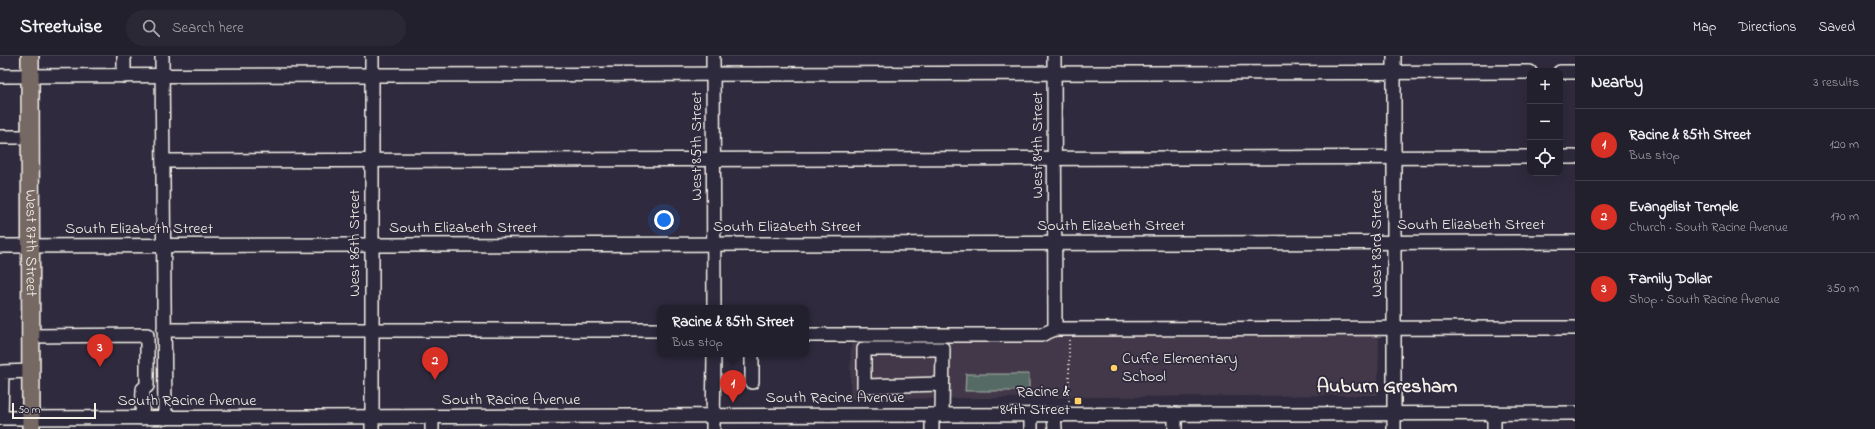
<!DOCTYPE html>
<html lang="en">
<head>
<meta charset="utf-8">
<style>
  :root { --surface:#23202e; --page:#2b2836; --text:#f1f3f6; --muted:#a3a3aa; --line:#403e4a; --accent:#d93025 }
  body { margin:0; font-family:"Indie Flower",sans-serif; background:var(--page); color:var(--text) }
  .controls { position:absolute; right:12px; top:12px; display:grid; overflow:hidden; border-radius:8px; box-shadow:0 4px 16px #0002 }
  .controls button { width:36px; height:36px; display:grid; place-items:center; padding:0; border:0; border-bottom:1px solid var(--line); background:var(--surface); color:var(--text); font:20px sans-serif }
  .scale { position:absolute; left:12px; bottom:10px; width:84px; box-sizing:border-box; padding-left:4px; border:2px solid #f4f1e8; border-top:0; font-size:11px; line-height:14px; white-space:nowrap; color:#f4f1e8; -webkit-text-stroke:3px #2f2a3d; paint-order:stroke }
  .you { position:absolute; left:664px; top:164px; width:14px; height:14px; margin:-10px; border:3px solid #fff; border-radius:50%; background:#1a73e8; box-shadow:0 0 0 6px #1a73e833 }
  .badge { display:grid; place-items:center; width:26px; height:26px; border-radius:50%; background:var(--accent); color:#fff; font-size:13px; font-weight:700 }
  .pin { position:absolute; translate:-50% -33px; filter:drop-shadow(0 1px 2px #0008) }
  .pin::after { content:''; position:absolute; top:21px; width:14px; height:12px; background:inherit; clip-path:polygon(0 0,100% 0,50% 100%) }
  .popup { position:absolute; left:657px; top:249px; width:152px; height:52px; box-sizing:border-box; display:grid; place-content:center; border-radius:8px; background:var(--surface); filter:drop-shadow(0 1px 3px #0005); font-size:13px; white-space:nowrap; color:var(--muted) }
  .popup b { font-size:15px; color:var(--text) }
  .popup::after { content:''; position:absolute; left:50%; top:100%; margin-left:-8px; border:8px solid transparent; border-top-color:var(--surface) }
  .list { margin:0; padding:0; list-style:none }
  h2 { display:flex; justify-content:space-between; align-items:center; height:52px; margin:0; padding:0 16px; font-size:17px }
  h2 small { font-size:13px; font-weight:400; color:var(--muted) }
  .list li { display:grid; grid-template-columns:26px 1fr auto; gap:12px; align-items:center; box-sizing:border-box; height:72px; padding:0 16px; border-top:1px solid var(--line) }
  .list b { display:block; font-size:15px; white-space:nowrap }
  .list p { margin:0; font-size:13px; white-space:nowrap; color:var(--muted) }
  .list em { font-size:13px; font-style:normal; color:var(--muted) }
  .icon { flex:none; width:22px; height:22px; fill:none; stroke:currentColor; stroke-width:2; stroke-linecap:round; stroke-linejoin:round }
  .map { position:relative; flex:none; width:1575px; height:373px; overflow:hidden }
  header { display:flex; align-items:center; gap:24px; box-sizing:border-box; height:56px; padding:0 20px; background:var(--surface); border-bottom:1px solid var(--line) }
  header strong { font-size:19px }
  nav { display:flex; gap:22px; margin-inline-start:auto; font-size:14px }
  .search { width:280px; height:36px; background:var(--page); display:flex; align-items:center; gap:10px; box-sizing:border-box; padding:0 14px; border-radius:22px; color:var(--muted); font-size:15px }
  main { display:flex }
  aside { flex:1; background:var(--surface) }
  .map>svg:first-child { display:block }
  .built { fill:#433948 }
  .green { fill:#576b65; stroke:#a6aea6 }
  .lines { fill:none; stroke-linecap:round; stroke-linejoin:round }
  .minor-casing { stroke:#f4f1e8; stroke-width:16 }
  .major-casing { stroke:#f4f1e8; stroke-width:20 }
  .path { stroke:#f4f1e8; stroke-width:2; stroke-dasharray:1 3; stroke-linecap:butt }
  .minor { stroke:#2f2a3d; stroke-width:13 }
  .major { stroke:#766964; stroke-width:17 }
  .poi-dot { fill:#ffd166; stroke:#2f2a3d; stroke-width:1.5 }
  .labels { text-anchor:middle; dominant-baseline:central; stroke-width:3.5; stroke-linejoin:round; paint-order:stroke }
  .street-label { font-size:16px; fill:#f4f1e8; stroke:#2f2a3d }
  .poi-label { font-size:16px; fill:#f4f1e8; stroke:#2f2a3d; text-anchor:start }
  .district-label { font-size:20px; font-weight:bold; fill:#f4f1e8; stroke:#2f2a3d }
</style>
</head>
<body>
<header>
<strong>Streetwise</strong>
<div class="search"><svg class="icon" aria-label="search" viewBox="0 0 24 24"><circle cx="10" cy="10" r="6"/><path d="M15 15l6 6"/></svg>Search here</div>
<nav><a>Map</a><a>Directions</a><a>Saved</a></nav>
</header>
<main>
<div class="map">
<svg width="1575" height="373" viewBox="0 0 1575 373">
  <rect width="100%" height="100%" fill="#2f2a3d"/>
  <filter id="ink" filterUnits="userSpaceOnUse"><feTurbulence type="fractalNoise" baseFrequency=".025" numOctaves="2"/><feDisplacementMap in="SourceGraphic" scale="8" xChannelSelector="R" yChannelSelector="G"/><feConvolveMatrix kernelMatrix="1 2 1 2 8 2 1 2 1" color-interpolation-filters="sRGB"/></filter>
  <g filter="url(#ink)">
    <path class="built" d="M1379 277 1378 339 850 343 851 285 1062 278Z"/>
    <path class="green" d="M966 318H1029V335H965Z"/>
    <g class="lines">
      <defs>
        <g id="minor">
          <path d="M162 0 165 362"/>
          <path d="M372 0V373"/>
          <path d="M713 0 714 252"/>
          <path d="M1054 0 1055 273"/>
          <path d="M1394 0V373"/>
          <path d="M1560 16H1575"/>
          <path d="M0 20 1530 16"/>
          <path d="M124 20V0"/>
          <path d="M0 81H30"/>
          <path d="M1560 101H1575"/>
          <path d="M163 105 1530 101"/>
          <path d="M0 190 1575 186"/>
          <path d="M164 274H660"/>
          <path d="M806 279H1041L1055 273 1575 272"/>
          <path d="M30 280 147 279V330L143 333 142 362"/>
          <path d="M752 326V298"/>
          <path d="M942 359 943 293H864V330L942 328"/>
          <path d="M1054 359 1055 373"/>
          <path d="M0 362 1575 357"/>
          <path d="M1 362 2 316 31 315"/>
          <path d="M432 373V361"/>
          <path d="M713 373 714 298"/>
          <path d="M932 373V359"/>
          <path d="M1031 373V359"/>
          <path d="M1175 373V358"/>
          <path d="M1494 373V357"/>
        </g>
        <g id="major">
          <path id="s1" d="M30 0 31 373"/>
        </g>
      </defs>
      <use href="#minor" class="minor-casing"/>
      <use href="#major" class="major-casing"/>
      <path class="path" d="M1069 284V347"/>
      <use href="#minor" class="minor"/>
      <use href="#major" class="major"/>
    </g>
  </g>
  <g class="poi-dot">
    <circle cx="1114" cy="312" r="4"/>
    <rect x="1074" y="341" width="8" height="8" rx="2"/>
  </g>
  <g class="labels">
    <g class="street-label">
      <text transform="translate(1038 89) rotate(-90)">West 84th Street</text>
      <text transform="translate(697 90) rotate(-90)">West 85th Street</text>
      <text x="1471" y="169">South Elizabeth Street</text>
      <text x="1111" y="170">South Elizabeth Street</text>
      <text x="787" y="171">South Elizabeth Street</text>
      <text x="463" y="172">South Elizabeth Street</text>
      <text x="139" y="173">South Elizabeth Street</text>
      <text stroke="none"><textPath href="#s1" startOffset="187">West 87th Street</textPath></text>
      <text transform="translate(355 187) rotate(-90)">West 86th Street</text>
      <text transform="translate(1377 187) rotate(-90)">West 83rd Street</text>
      <text x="835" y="342">South Racine Avenue</text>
      <text x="511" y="344">South Racine Avenue</text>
      <text x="187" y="345">South Racine Avenue</text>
    </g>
    <g class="poi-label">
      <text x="1122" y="303">Cuffe Elementary<tspan x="1122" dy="18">School</tspan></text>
      <text x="1070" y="336" text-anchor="end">Racine &amp;<tspan x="1070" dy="18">84th Street</tspan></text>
    </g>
    <g class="district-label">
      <text x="1387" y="331">Auburn Gresham</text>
    </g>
  </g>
</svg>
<div class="controls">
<button>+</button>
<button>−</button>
<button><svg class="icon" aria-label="locate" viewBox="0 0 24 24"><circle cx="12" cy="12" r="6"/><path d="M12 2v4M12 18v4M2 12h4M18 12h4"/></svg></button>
</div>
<div class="scale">50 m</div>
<div class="you"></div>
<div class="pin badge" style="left:733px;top:347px">1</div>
<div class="popup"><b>Racine &amp; 85th Street</b>Bus stop</div>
<div class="pin badge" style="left:435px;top:324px">2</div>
<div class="pin badge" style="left:100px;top:311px">3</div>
</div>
<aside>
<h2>Nearby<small>3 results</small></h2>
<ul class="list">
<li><span class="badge">1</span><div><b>Racine &amp; 85th Street</b><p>Bus stop</p></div><em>120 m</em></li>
<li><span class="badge">2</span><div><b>Evangelist Temple</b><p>Church · South Racine Avenue</p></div><em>170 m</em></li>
<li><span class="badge">3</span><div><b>Family Dollar</b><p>Shop · South Racine Avenue</p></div><em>350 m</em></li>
</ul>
</aside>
</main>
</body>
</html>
